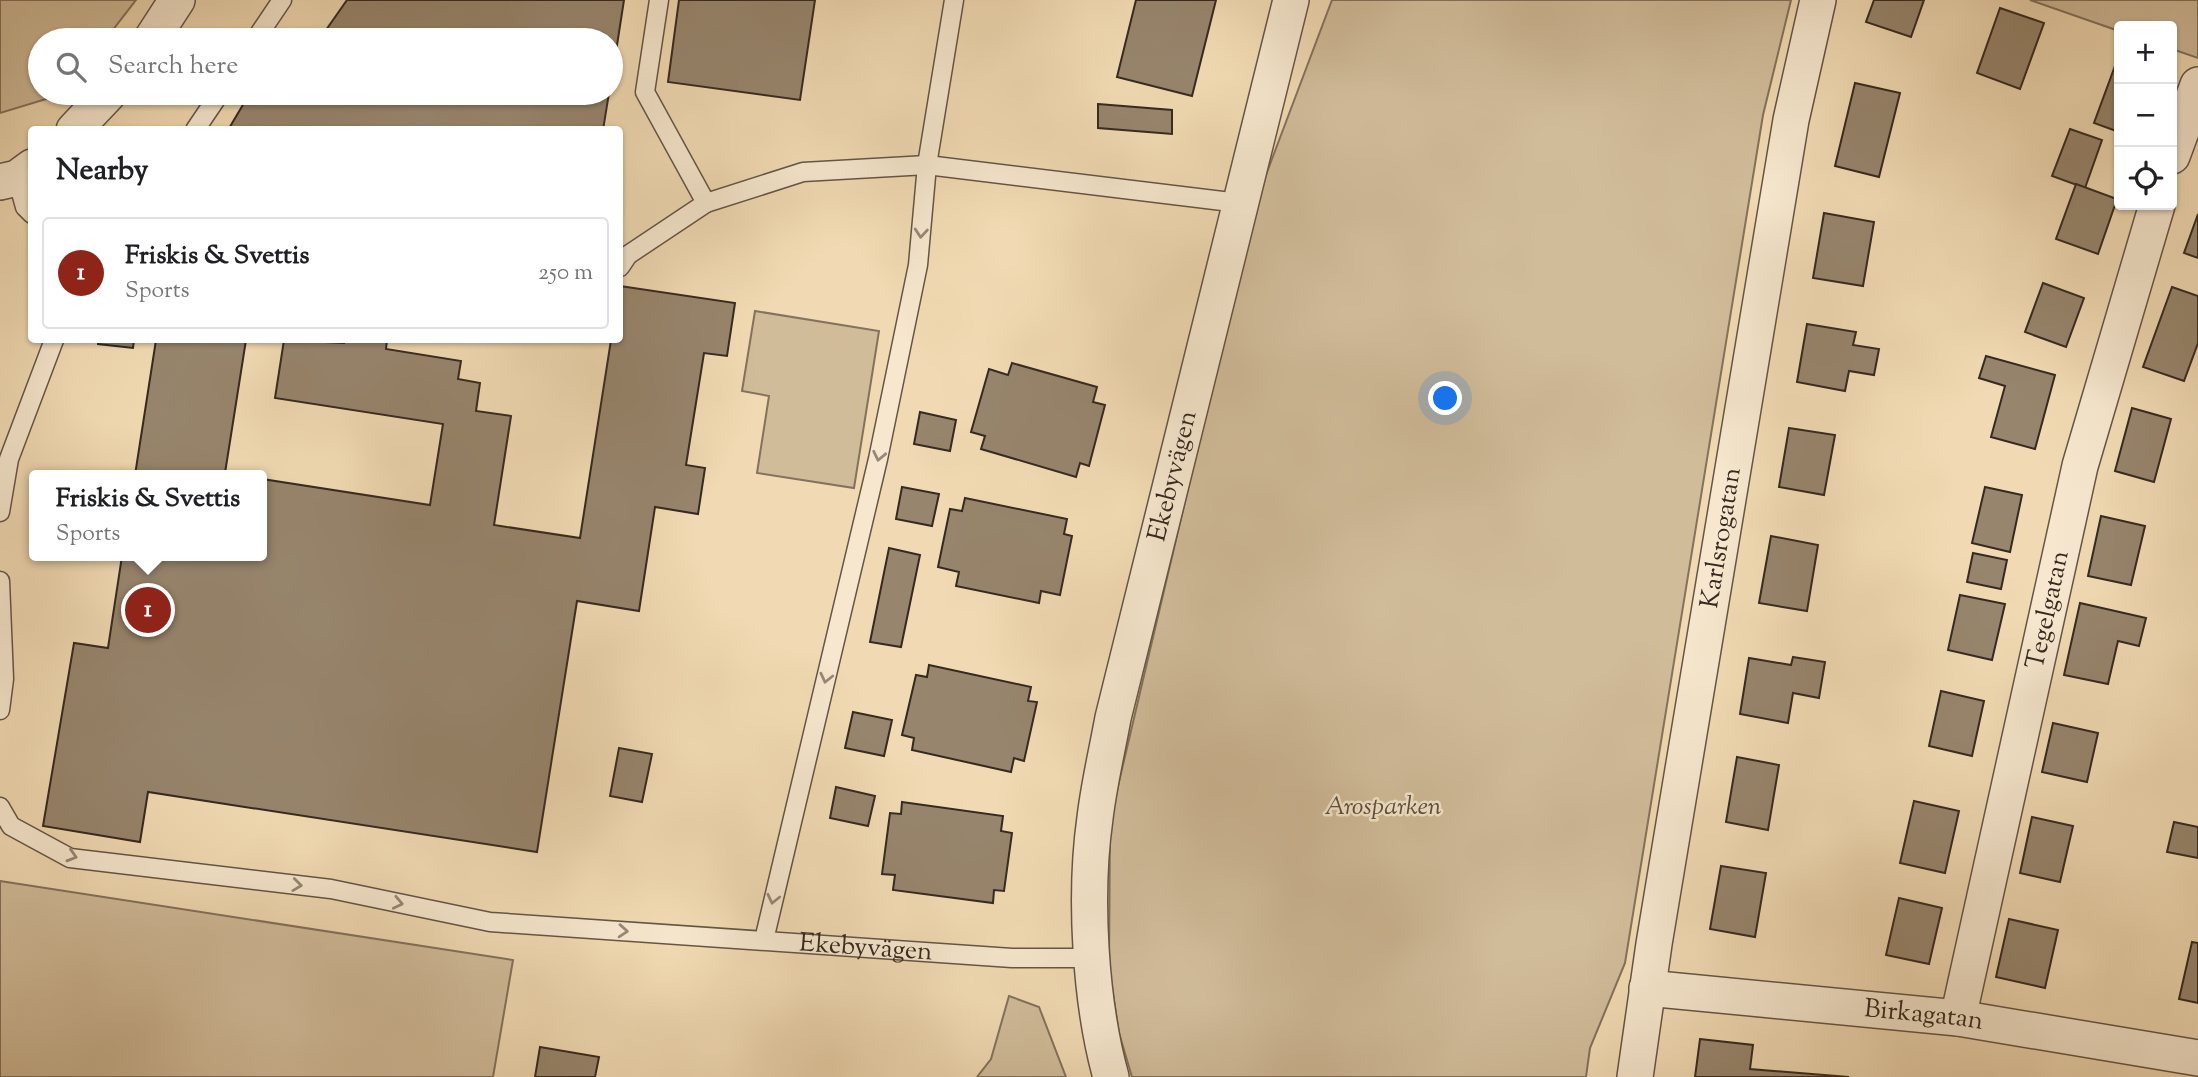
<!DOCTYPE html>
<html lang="en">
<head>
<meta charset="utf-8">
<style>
  :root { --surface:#fff; --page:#f2f2f2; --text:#202124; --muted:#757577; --line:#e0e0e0; --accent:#8f2418 }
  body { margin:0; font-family:"Sorts Mill Goudy",serif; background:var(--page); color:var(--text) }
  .controls { position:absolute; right:21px; top:21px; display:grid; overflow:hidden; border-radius:7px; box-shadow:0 2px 5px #0004 }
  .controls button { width:63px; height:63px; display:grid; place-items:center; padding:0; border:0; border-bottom:2px solid var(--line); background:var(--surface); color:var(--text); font:35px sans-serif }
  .you { position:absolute; left:1446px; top:399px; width:24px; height:24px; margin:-18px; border:5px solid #fff; border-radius:50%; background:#1a73e8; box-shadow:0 0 0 10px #1a73e833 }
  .badge { display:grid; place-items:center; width:46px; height:46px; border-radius:50%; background:var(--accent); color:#fff; font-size:23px; font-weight:700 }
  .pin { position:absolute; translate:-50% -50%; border:4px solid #fff; box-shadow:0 2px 7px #0006 }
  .popup { position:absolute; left:29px; top:470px; width:238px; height:91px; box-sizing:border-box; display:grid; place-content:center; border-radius:7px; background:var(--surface); filter:drop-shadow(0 2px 5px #0005); font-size:23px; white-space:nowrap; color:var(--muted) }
  .popup b { font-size:26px; color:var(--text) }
  .popup::after { content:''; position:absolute; left:50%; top:100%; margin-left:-14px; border:14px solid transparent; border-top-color:var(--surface) }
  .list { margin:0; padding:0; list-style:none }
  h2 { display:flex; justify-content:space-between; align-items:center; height:91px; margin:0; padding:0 28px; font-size:30px }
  h2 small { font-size:23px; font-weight:400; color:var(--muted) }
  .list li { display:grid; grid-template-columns:46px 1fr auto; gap:21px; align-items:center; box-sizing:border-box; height:112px; margin:0 14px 14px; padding:0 14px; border:2px solid var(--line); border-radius:7px }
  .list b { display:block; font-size:26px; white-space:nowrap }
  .list p { margin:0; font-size:23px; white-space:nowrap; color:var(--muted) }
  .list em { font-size:23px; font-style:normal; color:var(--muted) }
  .icon { flex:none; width:38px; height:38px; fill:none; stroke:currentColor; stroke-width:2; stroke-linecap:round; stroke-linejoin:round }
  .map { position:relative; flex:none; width:2198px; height:1077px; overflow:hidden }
  .search { position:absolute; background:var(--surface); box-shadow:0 2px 5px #0004; left:28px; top:28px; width:595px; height:77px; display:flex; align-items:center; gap:18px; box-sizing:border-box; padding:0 24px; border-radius:38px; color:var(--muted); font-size:26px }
  .panel { position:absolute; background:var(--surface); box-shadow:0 2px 5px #0004; left:28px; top:126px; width:595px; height:217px; border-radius:7px }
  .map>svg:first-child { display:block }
  .green { fill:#d1bc9a; stroke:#83725e; stroke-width:2 }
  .building { fill:#97856d; stroke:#352921; stroke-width:2 }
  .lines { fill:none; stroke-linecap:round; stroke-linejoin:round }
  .service-casing { stroke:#645546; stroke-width:21 }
  .minor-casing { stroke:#645546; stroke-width:38 }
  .service { stroke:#f6e7ce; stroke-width:18 }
  .minor { stroke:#f6e7ce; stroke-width:35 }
  .oneway { stroke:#968878 }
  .labels { text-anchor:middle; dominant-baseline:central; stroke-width:5; stroke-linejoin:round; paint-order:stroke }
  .street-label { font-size:26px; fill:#352921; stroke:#f6e7ce }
  .park-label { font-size:26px; font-style:italic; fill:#5c4e3f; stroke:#f6e7ce }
</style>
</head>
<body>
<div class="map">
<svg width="2198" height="1077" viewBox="0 0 2198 1077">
  <rect width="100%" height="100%" fill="#f1dab3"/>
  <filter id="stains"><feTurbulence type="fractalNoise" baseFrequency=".00286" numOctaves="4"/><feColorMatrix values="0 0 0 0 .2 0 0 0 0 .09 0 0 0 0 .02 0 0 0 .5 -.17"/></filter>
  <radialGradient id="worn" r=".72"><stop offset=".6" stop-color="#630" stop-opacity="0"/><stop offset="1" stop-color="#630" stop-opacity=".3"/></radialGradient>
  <g class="green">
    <path d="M0 0H136L105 40H40V93H66L0 113Z"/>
    <path d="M1332 0H1791L1763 115 1625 963 1590 1048 1586 1077H1132L1119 1033 1109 967 1110 820 1255 204Z"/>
    <path d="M2030 0H2198V58L2172 49V26H2119V31Z"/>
    <path d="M755 311 879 331 854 488 757 473 769 396 742 391Z"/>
    <path d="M0 881 513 960 493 1077H0Z"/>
    <path d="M1009 996 1039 1007 1066 1077H977L991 1059Z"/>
  </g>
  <g class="building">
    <path d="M347 0H624L611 84V40H319Z"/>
    <path d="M679 0H815L800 100 668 82Z"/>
    <path d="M1136 0H1216L1192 96 1117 77Z"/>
    <path d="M1874 0H1924L1911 37 1866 22Z"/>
    <path d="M2000 8 2044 23 2020 89 1977 73Z"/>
    <path d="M2119 55V132L2094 123Z"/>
    <path d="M1855 83 1900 93 1879 177 1835 166Z"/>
    <path d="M250 93H609L603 130H228Z"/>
    <path d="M1098 104 1172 110V134L1098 128Z"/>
    <path d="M2070 129 2102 140 2085 188 2052 176Z"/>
    <path d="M2076 184 2117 199 2098 254 2056 239Z"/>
    <path d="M1824 213 1874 222 1863 286 1813 278Z"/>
    <path d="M2198 214V258L2184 253Z"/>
    <path d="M2043 283 2084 298 2066 347 2025 332Z"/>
    <path d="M620 286 735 303 727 356 704 353 686 465 705 468 698 514 655 507 639 611 577 601 537 852 148 792 140 842 43 826 74 643 108 648 122 556H262V479L430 505 443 424 275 398 284 340 344 343V340H387L386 349 461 361 458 379 480 383 476 411 511 416 494 525 580 538 611 340H620Z"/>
    <path d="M2172 287 2198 296V343L2184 381 2143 367Z"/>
    <path d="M1807 324 1856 332 1853 345 1879 349 1874 375 1849 371 1845 391 1797 382Z"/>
    <path d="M98 340H134L133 348 98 344Z"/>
    <path d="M156 340H246L225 473 239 475H135Z"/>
    <path d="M1986 356 2055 375 2035 449 1991 437 2005 386 1979 378Z"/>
    <path d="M1012 363 1097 387 1093 402 1105 405 1089 466 1080 463 1076 477 981 449 985 436 971 432 989 369 1008 375Z"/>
    <path d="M2132 408 2171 419 2154 482 2115 471Z"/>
    <path d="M920 412 956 420 950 451 914 444Z"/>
    <path d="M1789 428 1835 435 1824 495 1779 487Z"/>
    <path d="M902 487 939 494 932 526 896 519Z"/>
    <path d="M1985 487 2022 495 2010 552 1972 543Z"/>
    <path d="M965 498 1067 519 1064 534 1072 536 1060 595 1041 591 1039 603 956 586 959 572 938 567 950 509 962 511Z"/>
    <path d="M2101 516 2145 526 2131 585 2088 576Z"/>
    <path d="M1771 536 1818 545 1807 611 1759 603Z"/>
    <path d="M889 548 920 555 901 647 870 642Z"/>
    <path d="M1973 553 2007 560 2001 589 1967 582Z"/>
    <path d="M1960 595 2005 604 1992 660 1948 650Z"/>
    <path d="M2080 603 2146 618 2139 646 2118 641 2108 684 2064 675Z"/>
    <path d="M1793 657 1825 662 1819 698 1793 693 1788 723 1740 714 1749 658 1791 665Z"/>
    <path d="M929 665 1031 687 1028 701 1037 702 1024 761 1014 758 1011 772 912 750 914 738 902 735 916 675 927 677Z"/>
    <path d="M1941 691 1984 701 1972 756 1929 746Z"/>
    <path d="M853 712 892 720 884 756 845 748Z"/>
    <path d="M2053 723 2098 733 2087 782 2042 772Z"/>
    <path d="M619 748 652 754 642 802 610 796Z"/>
    <path d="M1737 757 1779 765 1768 830 1726 822Z"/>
    <path d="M836 787 875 796 868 826 830 818Z"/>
    <path d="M1914 801 1959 811 1945 873 1900 863Z"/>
    <path d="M902 802 1003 816 1001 831 1012 833 1004 891 994 890 993 903 893 890 895 875 882 874 890 813 901 814Z"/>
    <path d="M2032 817 2073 826 2060 882 2020 873Z"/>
    <path d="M2174 822 2198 827V858L2167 852Z"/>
    <path d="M1721 866 1766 873 1755 937 1710 929Z"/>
    <path d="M1899 898 1942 908 1929 964 1886 955Z"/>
    <path d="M2009 919 2058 930 2045 988 1996 977Z"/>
    <path d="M2192 942 2198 943V1003L2179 999Z"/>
    <path d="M1700 1039 1753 1045 1750 1069 1849 1077H1695Z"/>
    <path d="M540 1047 599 1057 595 1077H535Z"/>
  </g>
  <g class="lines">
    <defs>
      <g id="service">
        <path d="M659 0 645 92 706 203"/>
        <path d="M255 40 282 0"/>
        <path d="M195 130 220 93"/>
        <path d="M17 178 25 207 32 214"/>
        <path d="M620 267 628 255 706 203 803 172 927 165 1239 203"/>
        <path d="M0 512 9 459 54 340"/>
        <path d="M0 581 4 679 0 710"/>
        <path id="s1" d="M0 807 11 826 70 858 331 889 490 922 1012 958H1093"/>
        <path d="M764 940 878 459 918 265 927 165 954 0"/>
      </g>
      <g id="minor">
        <path d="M151 40 177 0"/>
        <path d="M74 130 109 93"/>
        <path d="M2172 156 2198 85"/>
        <path d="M0 182 17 178 32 167"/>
        <path id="s2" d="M1647 988 1958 1018 2198 1058"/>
        <path id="s3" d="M1958 1018 2080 466 2157 205"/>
        <path id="s4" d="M1111 1077C1090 1002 1084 895 1095 818 1099 784 1107 751 1113 718L1291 0"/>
        <path id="s5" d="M1635 1077 1654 944 1791 120 1818 0"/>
      </g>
    </defs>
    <use href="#service" class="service-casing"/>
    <use href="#minor" class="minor-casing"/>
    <use href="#service" class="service"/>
    <use href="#minor" class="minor"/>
  </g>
  <defs><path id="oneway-chevron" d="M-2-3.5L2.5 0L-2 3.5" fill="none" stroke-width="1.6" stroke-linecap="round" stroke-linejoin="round" transform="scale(1.75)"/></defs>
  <g class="oneway">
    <use href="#oneway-chevron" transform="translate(921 233) rotate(95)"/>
    <use href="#oneway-chevron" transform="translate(879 456) rotate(102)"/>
    <use href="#oneway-chevron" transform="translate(826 678) rotate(103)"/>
    <use href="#oneway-chevron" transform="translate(72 856) rotate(17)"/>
    <use href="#oneway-chevron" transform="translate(297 885) rotate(7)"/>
    <use href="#oneway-chevron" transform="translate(773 899) rotate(103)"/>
    <use href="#oneway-chevron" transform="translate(398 903) rotate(12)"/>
    <use href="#oneway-chevron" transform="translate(623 931) rotate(4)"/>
  </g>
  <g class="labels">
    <g class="street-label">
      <text stroke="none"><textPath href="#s4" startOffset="612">Ekebyvägen</textPath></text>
      <text stroke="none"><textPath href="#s5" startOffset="546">Karlsrogatan</textPath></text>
      <text stroke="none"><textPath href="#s3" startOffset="418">Tegelgatan</textPath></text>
      <text stroke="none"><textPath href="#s1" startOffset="891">Ekebyvägen</textPath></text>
      <text stroke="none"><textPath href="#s2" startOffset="278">Birkagatan</textPath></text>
    </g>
    <g class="park-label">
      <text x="1383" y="807">Arosparken</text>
    </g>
  </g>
  <rect width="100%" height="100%" filter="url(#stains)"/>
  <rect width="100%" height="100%" fill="url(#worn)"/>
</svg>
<div class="controls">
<button>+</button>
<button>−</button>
<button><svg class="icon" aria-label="locate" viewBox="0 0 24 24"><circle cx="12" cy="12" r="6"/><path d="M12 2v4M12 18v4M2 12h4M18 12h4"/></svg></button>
</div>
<div class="you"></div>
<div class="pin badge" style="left:148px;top:610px">1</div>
<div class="popup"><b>Friskis &amp; Svettis</b>Sports</div>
<div class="search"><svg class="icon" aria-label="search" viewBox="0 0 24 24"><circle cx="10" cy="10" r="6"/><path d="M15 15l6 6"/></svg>Search here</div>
<section class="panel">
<h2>Nearby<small></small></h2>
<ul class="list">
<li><span class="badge">1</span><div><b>Friskis &amp; Svettis</b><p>Sports</p></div><em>250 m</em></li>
</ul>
</section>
</div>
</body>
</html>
